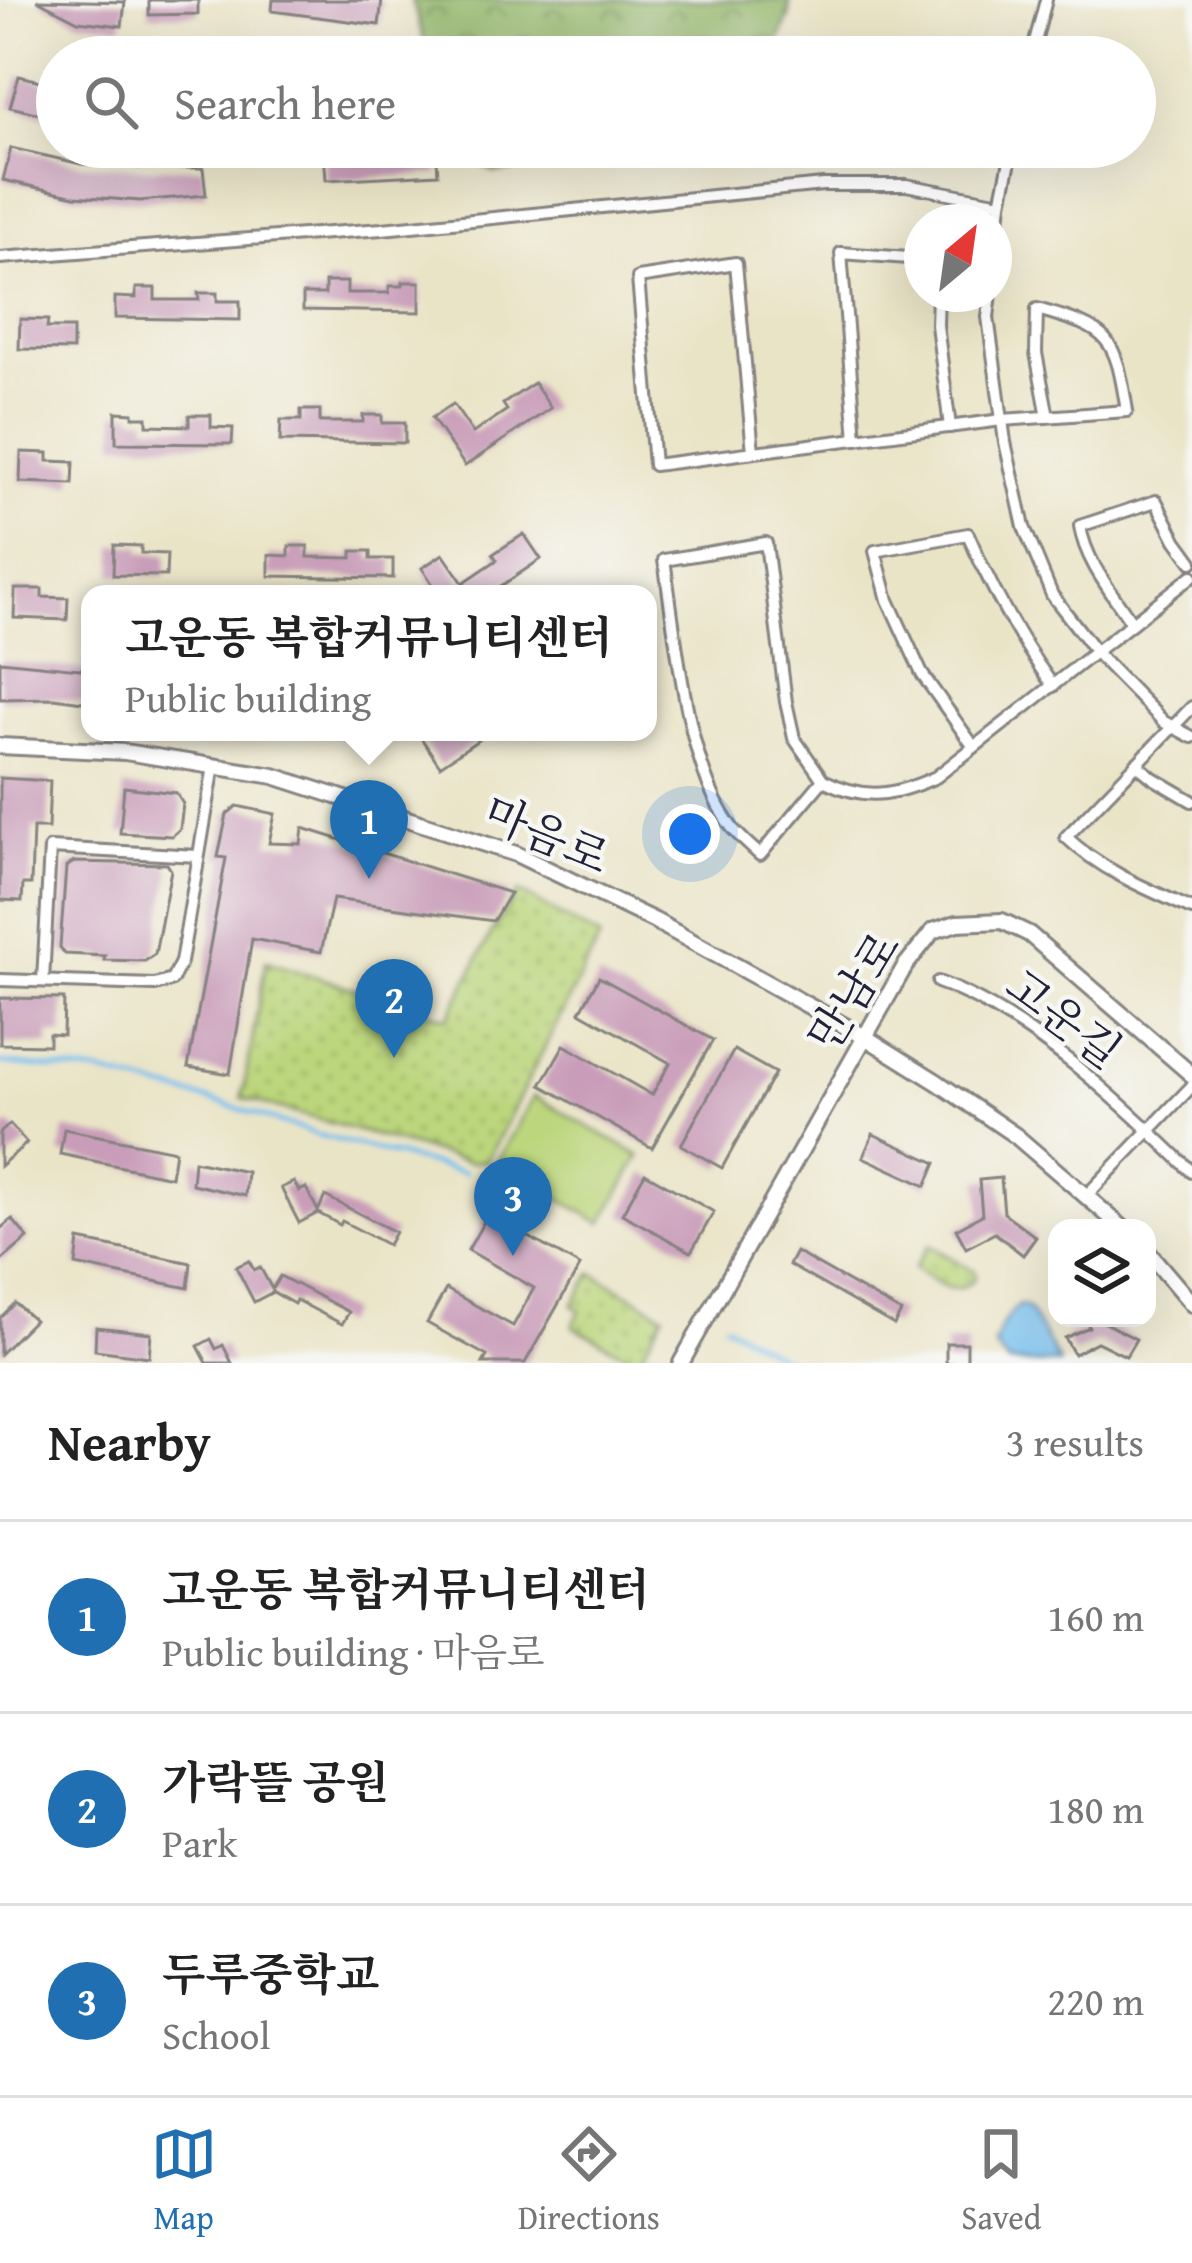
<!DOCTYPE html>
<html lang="en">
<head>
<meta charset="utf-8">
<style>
  :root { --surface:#fff; --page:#f6f6f6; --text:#222; --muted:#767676; --line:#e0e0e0; --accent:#1f6fb2 }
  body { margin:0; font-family:"Gentium Book Plus","Noto Serif KR",serif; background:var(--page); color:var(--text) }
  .controls { position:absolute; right:36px; bottom:36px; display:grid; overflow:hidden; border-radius:24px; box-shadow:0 12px 48px #0002 }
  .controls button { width:108px; height:108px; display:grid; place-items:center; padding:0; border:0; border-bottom:3px solid var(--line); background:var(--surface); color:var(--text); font:60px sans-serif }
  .compass { position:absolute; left:904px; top:204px; width:108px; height:108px; border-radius:50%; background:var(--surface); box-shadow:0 12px 48px #0002; rotate:29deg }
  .you { position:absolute; left:690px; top:834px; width:42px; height:42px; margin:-30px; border:9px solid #fff; border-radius:50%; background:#1a73e8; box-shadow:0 0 0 18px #1a73e833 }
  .badge { display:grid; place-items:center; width:78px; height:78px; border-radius:50%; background:var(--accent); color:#fff; font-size:39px; font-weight:700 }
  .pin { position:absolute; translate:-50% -99px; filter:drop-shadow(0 3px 6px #0008) }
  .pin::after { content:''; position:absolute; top:63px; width:42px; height:36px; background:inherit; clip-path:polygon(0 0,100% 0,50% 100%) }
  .popup { position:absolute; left:81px; top:585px; width:576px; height:156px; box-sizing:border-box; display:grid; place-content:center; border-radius:24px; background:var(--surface); filter:drop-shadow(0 3px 9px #0005); font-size:39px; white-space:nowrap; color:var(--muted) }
  .popup b { font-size:45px; color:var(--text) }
  .popup::after { content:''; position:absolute; left:50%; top:100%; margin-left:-24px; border:24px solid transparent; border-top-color:var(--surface) }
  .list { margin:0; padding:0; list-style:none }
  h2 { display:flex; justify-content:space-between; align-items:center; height:156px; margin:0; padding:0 48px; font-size:51px }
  h2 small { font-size:39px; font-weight:400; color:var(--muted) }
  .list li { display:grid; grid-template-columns:78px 1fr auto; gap:36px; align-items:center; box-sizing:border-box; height:192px; padding:0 48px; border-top:3px solid var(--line) }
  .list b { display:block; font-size:45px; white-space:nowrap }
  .list p { margin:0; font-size:39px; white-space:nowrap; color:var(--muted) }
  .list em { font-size:39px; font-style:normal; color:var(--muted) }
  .icon { flex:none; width:66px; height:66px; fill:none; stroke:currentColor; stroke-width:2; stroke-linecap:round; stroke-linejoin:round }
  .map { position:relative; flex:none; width:1192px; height:1363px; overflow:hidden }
  .search { position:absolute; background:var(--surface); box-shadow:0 12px 48px #0002; left:36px; right:36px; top:36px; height:132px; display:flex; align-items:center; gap:30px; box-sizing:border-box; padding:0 42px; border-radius:66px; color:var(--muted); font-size:45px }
  .sheet { height:732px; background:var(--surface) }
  nav { display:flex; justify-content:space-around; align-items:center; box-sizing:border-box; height:168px; border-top:3px solid var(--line); background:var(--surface); font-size:33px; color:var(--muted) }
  nav a { display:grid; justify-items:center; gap:6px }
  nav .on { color:var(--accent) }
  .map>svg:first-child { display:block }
  .grass { fill:url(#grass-dots); stroke:#6e7c5c; stroke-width:3 }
  .forest { fill:url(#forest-crowns); stroke:#5b6c54; stroke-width:3 }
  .pitch { fill:#bbd67c; stroke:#6e7c5c; stroke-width:3 }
  .water { fill:#76bfee; stroke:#4c7094; stroke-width:3 }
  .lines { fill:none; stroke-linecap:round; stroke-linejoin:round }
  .stream { stroke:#76bfee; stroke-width:4.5 }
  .building { fill:#c99db9 }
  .minor-casing { stroke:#868381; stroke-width:16 }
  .tertiary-casing { stroke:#868381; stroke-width:20 }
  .minor { stroke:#fff; stroke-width:10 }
  .tertiary { stroke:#fff; stroke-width:14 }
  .labels { text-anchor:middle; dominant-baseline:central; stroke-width:9; stroke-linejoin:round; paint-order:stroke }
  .street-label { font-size:45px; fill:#22223b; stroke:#f6f6f2 }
</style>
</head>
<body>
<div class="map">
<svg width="1192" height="1363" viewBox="0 0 1192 1363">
  <defs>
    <pattern id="grass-dots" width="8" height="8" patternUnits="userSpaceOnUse" patternTransform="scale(3)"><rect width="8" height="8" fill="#bbd67c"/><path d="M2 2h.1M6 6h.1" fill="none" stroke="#a0b76c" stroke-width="1.8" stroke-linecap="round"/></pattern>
    <pattern id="forest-crowns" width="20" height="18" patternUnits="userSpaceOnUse" patternTransform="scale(3)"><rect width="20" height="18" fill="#94b76c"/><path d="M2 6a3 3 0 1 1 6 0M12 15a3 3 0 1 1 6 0" fill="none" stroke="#78945a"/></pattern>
  </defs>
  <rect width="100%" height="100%" fill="#f6f6f2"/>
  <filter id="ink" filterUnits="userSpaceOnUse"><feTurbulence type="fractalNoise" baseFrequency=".00833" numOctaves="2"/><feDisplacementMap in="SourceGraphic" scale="24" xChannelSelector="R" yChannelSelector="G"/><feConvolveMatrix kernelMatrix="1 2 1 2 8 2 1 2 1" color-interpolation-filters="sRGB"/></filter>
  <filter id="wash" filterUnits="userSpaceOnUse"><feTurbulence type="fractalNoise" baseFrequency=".004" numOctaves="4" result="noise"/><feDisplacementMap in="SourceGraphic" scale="48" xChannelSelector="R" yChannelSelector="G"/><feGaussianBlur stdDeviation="2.7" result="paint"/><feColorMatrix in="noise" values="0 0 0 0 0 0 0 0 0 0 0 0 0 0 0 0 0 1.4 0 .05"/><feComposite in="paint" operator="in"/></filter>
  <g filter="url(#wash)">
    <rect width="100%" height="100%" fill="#eae4c7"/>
    <g class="grass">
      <path d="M519 892 600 938 487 1161 469 1162 242 1098 266 961 448 1018 493 930Z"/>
      <path d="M929 1245 974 1271 975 1277C954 1302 936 1281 914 1268Z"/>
      <path d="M592 1273 664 1314 637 1361 573 1326 580 1310 573 1305Z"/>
    </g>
    <g class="forest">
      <path d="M412 0H789V16L772 57H429Z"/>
      <path d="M455 147H607L597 160 495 173Z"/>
    </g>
    <path class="pitch" d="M534 1096 640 1156 602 1223 496 1163Z"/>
    <path class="water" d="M1019 1305 1028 1308 1060 1363H1008L995 1347C998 1329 1006 1317 1019 1305Z"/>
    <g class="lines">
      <g class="stream">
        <path d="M0 1063 99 1073 225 1104 318 1135 465 1173"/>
        <path d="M725 1324 792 1363"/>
      </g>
    </g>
    <g id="blocks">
      <g class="building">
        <path d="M37 0 125 2 122 26 78 21Z"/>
        <path d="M149 0H198V14L149 15Z"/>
        <path d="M273 0H382L379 25 272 11Z"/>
        <path d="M19 76 57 85V118L10 107Z"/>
        <path d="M436 147 438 174 326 180 324 152Z"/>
        <path d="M11 148 81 164 141 168H203L206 195 140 201 75 196 3 180Z"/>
        <path d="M325 282H347V293H389V286H403V282H420V312L303 310V294H325Z"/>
        <path d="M136 288H155V300H199L198 293H217V301H240V320L115 318V297L136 298Z"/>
        <path d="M20 319 48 320 47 328H73V350L19 349Z"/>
        <path d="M534 383 551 408 465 466 432 418 453 404 473 433 507 410 503 404Z"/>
        <path d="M301 410H320V422H363V415H382V423H405V443L280 441 281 420H301Z"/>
        <path d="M116 412 133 413V417H147V425L189 426V415H211V427L233 428 232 444 116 443Z"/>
        <path d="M21 452 48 453V461L74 462 73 484 20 482Z"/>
        <path d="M524 534 541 559 489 594H439L422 568 443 554 463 583 497 560 493 554Z"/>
        <path d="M114 545 141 546V553L167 554 166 576 113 575Z"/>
        <path d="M289 546H308V557L352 558V551H371V559H393V578L269 576V555L289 556Z"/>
        <path d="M15 589H42V597L68 598 67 620 14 618Z"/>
        <path d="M0 661 90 670V703L54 698 0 699Z"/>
        <path d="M417 732H490L440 766Z"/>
        <path d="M0 778 50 781 48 828H33L31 884H23L22 901 0 900Z"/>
        <path d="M124 787 176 793 183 804 180 829 172 836 120 833Z"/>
        <path d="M237 806 275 814 269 843 301 844 303 828 510 893 493 921 333 899 321 952 252 939 230 1074 188 1067 226 858 218 857 227 814Z"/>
        <path d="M74 862 167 864 171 870 155 954 145 961 104 960 105 956 65 954 60 947 66 867Z"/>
        <path d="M599 977 713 1040 652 1148 541 1085 564 1045 652 1095 670 1063 580 1012Z"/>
        <path d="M0 998 64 999 63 1035 49 1034V1045L0 1044Z"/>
        <path d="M734 1050 775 1073 722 1168 681 1145Z"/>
        <path d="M10 1124 27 1143 0 1166V1133Z"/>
        <path d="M64 1129 175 1151 171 1177 60 1154Z"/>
        <path d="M873 1134 936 1163 926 1186 863 1157Z"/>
        <path d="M194 1161 247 1172 245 1196 192 1184Z"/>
        <path d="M645 1173 714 1212 691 1252 622 1214Z"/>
        <path d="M1001 1178 1004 1213 1036 1237 1023 1255 995 1233 966 1248 956 1229 982 1215 979 1180Z"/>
        <path d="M294 1182 299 1191 306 1188 318 1211 325 1196 395 1232 388 1245 342 1221 340 1225 318 1213 299 1223 281 1188Z"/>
        <path d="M488 1214 580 1266 525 1363H483L487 1356 427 1323 446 1289 513 1326 534 1288 468 1250Z"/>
        <path d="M12 1219 28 1238 0 1262V1229Z"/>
        <path d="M79 1240 191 1263 188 1288 76 1265Z"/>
        <path d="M796 1252 901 1312 894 1325 789 1265Z"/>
        <path d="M249 1261 254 1270 260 1267 272 1289 280 1276 349 1312 342 1324 296 1300 294 1304 273 1292 254 1302 236 1267Z"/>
        <path d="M15 1303 34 1320 0 1354V1318Z"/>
        <path d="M1086 1318H1104L1105 1323 1136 1339 1126 1356 1097 1342 1074 1354 1065 1338 1089 1327Z"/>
        <path d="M96 1327 151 1333 149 1357 95 1350Z"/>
        <path d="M211 1339 216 1349 223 1345 232 1363H207L198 1346Z"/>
        <rect x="946" y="1343" width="21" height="20"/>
      </g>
    </g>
  </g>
  <g filter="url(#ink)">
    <use href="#blocks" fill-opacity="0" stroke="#868381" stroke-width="3"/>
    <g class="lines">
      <defs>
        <g id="minor">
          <path d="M1031 57 1046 0"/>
          <path d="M1001 203 1013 147"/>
          <path d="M0 258 382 229 823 185H906L1001 203 994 266"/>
          <path d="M938 294 937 325 950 427"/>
          <path d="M991 294 988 317 1005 442 1024 527 1052 595 1100 657 1164 722 1192 737"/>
          <path d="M856 439 841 253 922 259"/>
          <path d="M753 452 736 263 638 278 654 465 1002 420 1127 411C1115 336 1112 330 1037 309L1036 353 1048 417"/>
          <path d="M1132 623C1113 594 1085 561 1080 526L1156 501 1176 540 1192 562"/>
          <path d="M1192 707 1066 837C1102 871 1147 889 1192 909"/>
          <path d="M974 747 922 674 888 600 875 551 968 534C991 589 1018 637 1053 686"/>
          <path d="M1136 764 1153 778 1192 801"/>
          <path d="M823 780 794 738 786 702 766 543 664 560C676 635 686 769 733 829 741 838 751 847 760 855L823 780C865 801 894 796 936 777L1192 576"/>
          <path d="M0 980 155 985 172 980 181 962 214 766"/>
          <path d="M43 981 50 848 198 856"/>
          <path d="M938 982C1029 1015 1123 1104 1192 1172"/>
          <path d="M1086 1196 1192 1086"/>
        </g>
        <g id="tertiary">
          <path d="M0 746 125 752 274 776 516 854 655 921 865 1037 937 1082 1016 1136 1123 1228"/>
          <path d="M1147 1251 1192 1304"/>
          <path d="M681 1363 905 966 933 931 957 923 1002 921 1029 934 1192 1075"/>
        </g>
      </defs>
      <use href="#minor" class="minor-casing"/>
      <use href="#tertiary" class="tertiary-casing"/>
      <use href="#minor" class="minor"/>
      <use href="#tertiary" class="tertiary"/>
    </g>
  </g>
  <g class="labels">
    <g class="street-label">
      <text transform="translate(547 834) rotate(23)">마음로</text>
      <text transform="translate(853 991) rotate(-58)">만남로</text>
      <text transform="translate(1064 1018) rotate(37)">고운길</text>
    </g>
  </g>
</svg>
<div class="controls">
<button><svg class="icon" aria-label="layers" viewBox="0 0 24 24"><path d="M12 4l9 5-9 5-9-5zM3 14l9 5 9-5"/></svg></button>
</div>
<svg class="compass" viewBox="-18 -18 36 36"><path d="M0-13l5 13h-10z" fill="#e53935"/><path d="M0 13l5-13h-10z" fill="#767676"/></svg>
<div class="you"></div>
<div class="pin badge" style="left:369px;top:879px">1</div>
<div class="popup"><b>고운동 복합커뮤니티센터</b>Public building</div>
<div class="pin badge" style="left:394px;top:1058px">2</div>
<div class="pin badge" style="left:513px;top:1256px">3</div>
<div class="search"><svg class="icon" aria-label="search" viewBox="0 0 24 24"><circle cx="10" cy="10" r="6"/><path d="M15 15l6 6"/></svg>Search here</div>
</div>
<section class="sheet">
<h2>Nearby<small>3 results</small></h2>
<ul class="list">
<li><span class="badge">1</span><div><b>고운동 복합커뮤니티센터</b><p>Public building · 마음로</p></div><em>160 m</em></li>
<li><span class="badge">2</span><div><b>가락뜰 공원</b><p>Park</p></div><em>180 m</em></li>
<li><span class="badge">3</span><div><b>두루중학교</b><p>School</p></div><em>220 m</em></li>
</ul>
</section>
<nav>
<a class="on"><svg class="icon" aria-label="map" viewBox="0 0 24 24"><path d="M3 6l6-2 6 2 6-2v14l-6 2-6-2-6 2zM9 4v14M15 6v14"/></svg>Map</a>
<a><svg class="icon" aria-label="directions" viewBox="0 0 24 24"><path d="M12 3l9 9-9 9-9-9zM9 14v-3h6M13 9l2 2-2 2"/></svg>Directions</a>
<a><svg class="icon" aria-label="saved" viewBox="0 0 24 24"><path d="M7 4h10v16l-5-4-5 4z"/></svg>Saved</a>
</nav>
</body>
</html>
